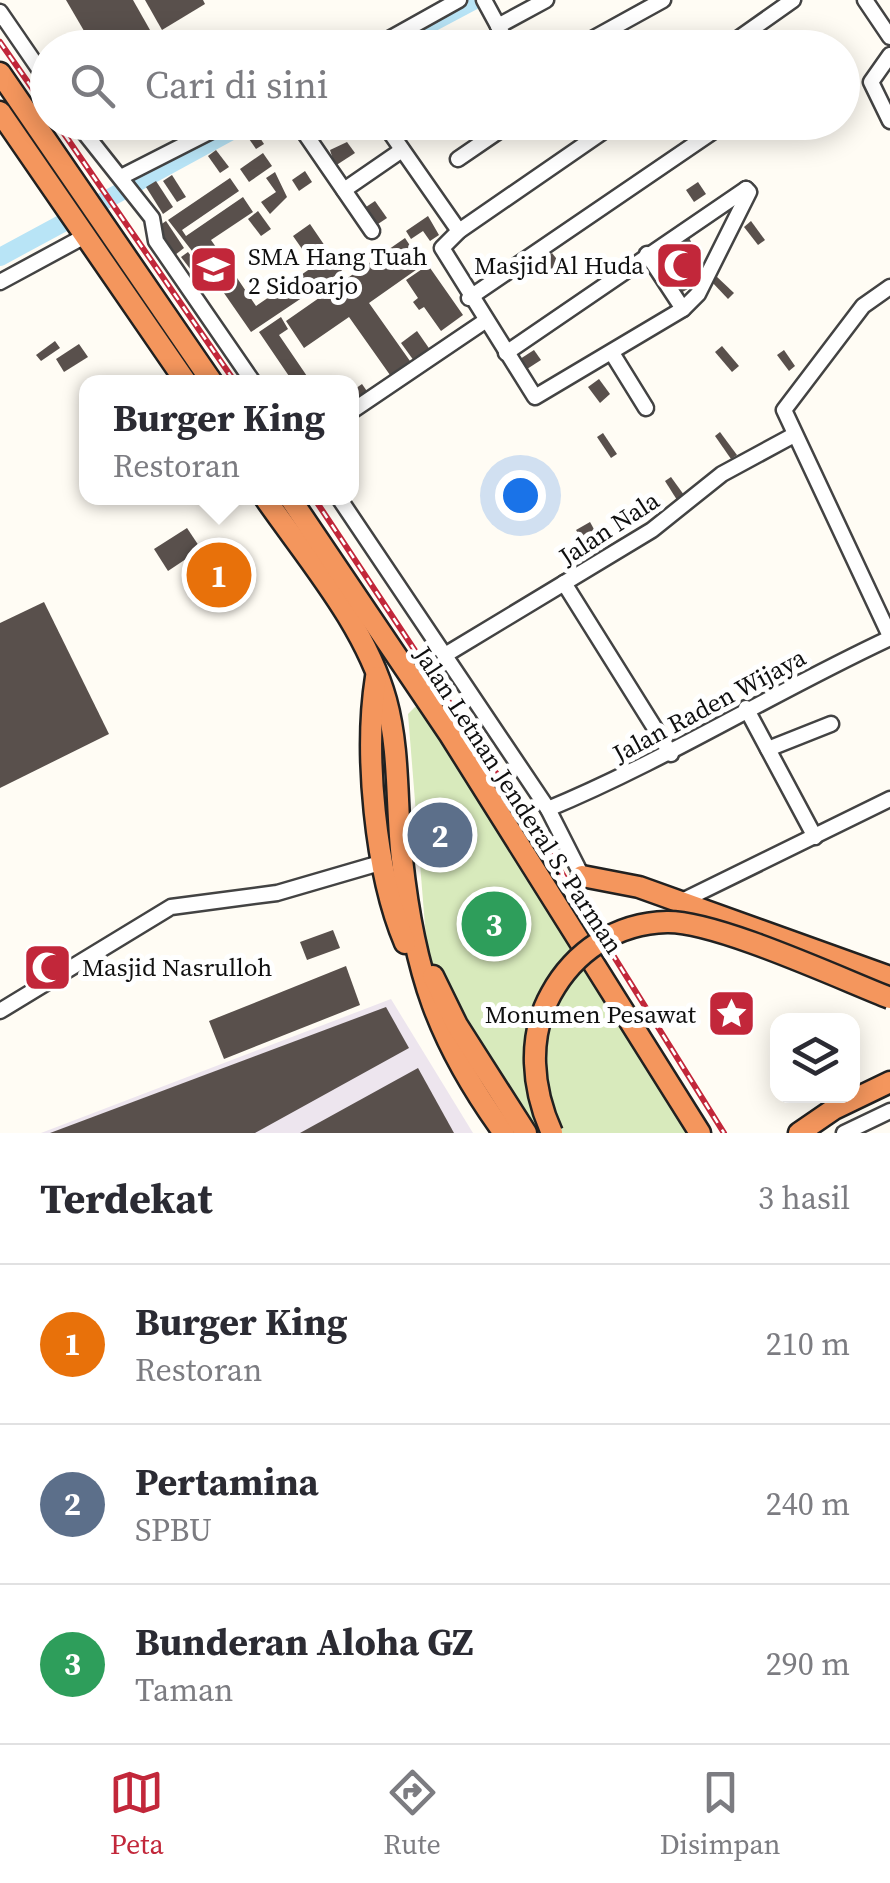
<!DOCTYPE html>
<html lang="id">
<head>
<meta charset="utf-8">
<style>
  :root { --surface:#fff; --page:#f2f2f3; --text:#2b2b33; --muted:#7c7c81; --line:#e1e1e2; --accent:#c2273a }
  body { margin:0; font-family:"Source Serif 4",serif; background:var(--page); color:var(--text) }
  .controls { position:absolute; right:30px; bottom:30px; display:grid; overflow:hidden; border-radius:20px; box-shadow:0 5px 25px #0003 }
  .controls button { width:90px; height:90px; display:grid; place-items:center; padding:0; border:0; border-bottom:2px solid var(--line); background:var(--surface); color:var(--text); font:50px sans-serif }
  .you { position:absolute; left:520px; top:495px; width:35px; height:35px; margin:-25px; border:8px solid #fff; border-radius:50%; background:#1a73e8; box-shadow:0 0 0 15px #1a73e833 }
  .badge { display:grid; place-items:center; width:65px; height:65px; border-radius:50%; background:var(--accent); color:#fff; font-size:32px; font-weight:700 }
  .pin { position:absolute; translate:-50% -50%; border:5px solid #fff; box-shadow:0 2px 10px #0006 }
  .popup { position:absolute; left:79px; top:375px; width:280px; height:130px; box-sizing:border-box; display:grid; place-content:center; border-radius:20px; background:var(--surface); filter:drop-shadow(0 2px 8px #0005); font-size:32px; white-space:nowrap; color:var(--muted) }
  .popup b { font-size:38px; color:var(--text) }
  .popup::after { content:''; position:absolute; left:50%; top:100%; margin-left:-20px; border:20px solid transparent; border-top-color:var(--surface) }
  .list { margin:0; padding:0; list-style:none }
  h2 { display:flex; justify-content:space-between; align-items:center; height:130px; margin:0; padding:0 40px; font-size:42px }
  h2 small { font-size:32px; font-weight:400; color:var(--muted) }
  .list li { display:grid; grid-template-columns:65px 1fr auto; gap:30px; align-items:center; box-sizing:border-box; height:160px; padding:0 40px; border-top:2px solid var(--line) }
  .list b { display:block; font-size:38px; white-space:nowrap }
  .list p { margin:0; font-size:32px; white-space:nowrap; color:var(--muted) }
  .list em { font-size:32px; font-style:normal; color:var(--muted) }
  .icon { flex:none; width:55px; height:55px; fill:none; stroke:currentColor; stroke-width:2; stroke-linecap:round; stroke-linejoin:round }
  .map { position:relative; flex:none; width:890px; height:1133px; overflow:hidden }
  .search { position:absolute; background:var(--surface); box-shadow:0 5px 25px #0003; left:30px; right:30px; top:30px; height:110px; display:flex; align-items:center; gap:25px; box-sizing:border-box; padding:0 35px; border-radius:55px; color:var(--muted); font-size:38px }
  .sheet { height:610px; background:var(--surface) }
  nav { display:flex; justify-content:space-around; align-items:center; box-sizing:border-box; height:140px; border-top:2px solid var(--line); background:var(--surface); font-size:28px; color:var(--muted) }
  nav a { display:grid; justify-items:center; gap:5px }
  nav .on { color:var(--accent) }
  .map>svg:first-child { display:block }
  .industrial { fill:#ede5ee }
  .green { fill:#d8eabc }
  .lines { fill:none; stroke-linecap:round; stroke-linejoin:round }
  .river { stroke:#b8e4f6; stroke-width:18 }
  .building { fill:#59504c }
  .minor-casing { stroke:#434343; stroke-width:19 }
  .highway-casing { stroke:#212121; stroke-width:25 }
  .minor { stroke:#fff; stroke-width:14 }
  .highway { stroke:#f4965d; stroke-width:20 }
  .rail-casing { stroke:#c2273a; stroke-width:6 }
  .rail { stroke:#fff; stroke-width:2.5; stroke-dasharray:8; stroke-linecap:butt }
  .highway-bridge-casing { stroke:#212121; stroke-width:25; stroke-linecap:butt }
  .highway-bridge { stroke:#f4965d; stroke-width:20 }
  .labels { text-anchor:middle; dominant-baseline:central; stroke-width:10; stroke-linejoin:round; paint-order:stroke }
  .poi-label { font-size:25px; fill:#101010; stroke:#fff; text-anchor:start }
  .street-label { font-size:25px; fill:#101010; stroke:#fff }
</style>
</head>
<body>
<div class="map">
<svg width="890" height="1133" viewBox="0 0 890 1133">
  <rect width="100%" height="100%" fill="#fffcf4"/>
  <path class="industrial" d="M391 999 473 1133H41Z"/>
  <path class="green" d="M415 707 421 708 692 1133H530L435 975 426 938 408 714Z"/>
  <g class="lines">
    <g class="river">
      <path d="M409 35 475 0"/>
      <path d="M136 183 248 122"/>
      <path d="M0 257 126 189"/>
    </g>
  </g>
  <g class="building">
    <path d="M66 0H133L154 37 135 48H94Z"/>
    <path d="M145 0H203L205 4 162 30Z"/>
    <path d="M255 130 264 144 256 149 247 136Z"/>
    <path d="M347 142 355 153 335 166 330 150Z"/>
    <path d="M216 150 229 167 220 173 208 156Z"/>
    <path d="M263 153 272 166 249 182 240 169Z"/>
    <path d="M305 171 312 182 299 191 292 180Z"/>
    <path d="M275 172 287 197 270 214 261 202 276 192 266 178Z"/>
    <path d="M172 175 186 197 177 202 163 181Z"/>
    <path d="M230 178 239 191 182 230 186 236 243 197 253 212 211 240 230 267 213 278 168 220Z"/>
    <path d="M156 181 173 207 163 214 146 187Z"/>
    <path d="M698 182 706 194 694 202 686 190Z"/>
    <path d="M375 201 387 218 375 226 363 209Z"/>
    <path d="M258 211 271 229 261 236 248 219Z"/>
    <path d="M428 216 439 235 430 241 423 231 411 239 406 231Z"/>
    <path d="M166 221 184 248 175 255 156 228Z"/>
    <path d="M751 221 765 240 758 245 744 227Z"/>
    <path d="M310 224 342 271 251 332 217 283 233 272 256 306 314 266 293 236Z"/>
    <path d="M686 232 701 261 696 269 701 276 695 285 677 295 653 255Z"/>
    <path d="M405 238 423 265 369 303 410 361 390 375 349 317 304 348 286 321Z"/>
    <path d="M188 252 200 269 194 274 181 257Z"/>
    <path d="M552 253 567 272 559 279 543 260Z"/>
    <path d="M428 265 463 315 441 331 424 307 419 310 413 302 418 298 406 280Z"/>
    <path d="M715 275 734 293 728 299 710 280Z"/>
    <path d="M281 317 288 329 279 335 311 382H293L259 332Z"/>
    <path d="M417 331 433 354 417 365 401 343Z"/>
    <path d="M55 341 60 348 41 361 36 355Z"/>
    <path d="M79 344 88 357 64 372 56 359Z"/>
    <path d="M722 346 739 366 732 372 715 352Z"/>
    <path d="M534 350 541 360 527 369 520 359Z"/>
    <path d="M784 350 795 366 789 371 777 355Z"/>
    <path d="M599 379 610 394 600 403 588 387Z"/>
    <path d="M362 384 371 397 352 410V391Z"/>
    <path d="M720 432 737 455 731 459 715 436Z"/>
    <path d="M603 433 617 454 611 458 597 437Z"/>
    <path d="M671 477 684 495 677 500 665 481Z"/>
    <path d="M590 522 605 549 593 555 576 530Z"/>
    <path d="M187 528 201 549 168 571 154 549Z"/>
    <path d="M222 558 236 577 215 591 201 572Z"/>
    <path d="M44 602 109 734 0 788V623Z"/>
    <path d="M333 930 340 948 307 960 300 942Z"/>
    <path d="M346 966 360 1005 224 1059 209 1021Z"/>
    <path d="M386 1007 409 1048 255 1133H50Z"/>
    <path d="M418 1068 454 1133H300Z"/>
  </g>
  <g class="lines">
    <defs>
      <g id="minor">
        <path d="M484 0 510 48"/>
        <path d="M865 0 890 37"/>
        <path d="M0 12 48 82"/>
        <path d="M498 26 546 0"/>
        <path d="M373 48 459 0"/>
        <path d="M576 48 663 0"/>
        <path d="M725 48 793 0"/>
        <path d="M890 55 871 82 890 121"/>
        <path d="M76 122 152 218 156 241 253 382"/>
        <path d="M383 122 459 231"/>
        <path d="M617 122 459 231 442 248 535 397 683 309 698 294 749 192 746 189"/>
        <path d="M302 129 372 231"/>
        <path d="M458 159 512 122"/>
        <path d="M123 176 229 122"/>
        <path d="M344 190 402 150"/>
        <path d="M647 254 683 309"/>
        <path d="M0 282 85 236"/>
        <path d="M890 287 863 306 784 410 890 636"/>
        <path d="M469 298 727 122"/>
        <path d="M506 353 746 189"/>
        <path d="M612 353 646 408"/>
        <path d="M352 411 485 321"/>
        <path d="M339 498 548 809 582 876"/>
        <path d="M564 583 671 754"/>
        <path d="M445 655 652 530 722 474 794 435"/>
        <path d="M746 708 815 837"/>
        <path d="M768 749 831 724"/>
        <path d="M548 809C666 760 774 692 890 638"/>
        <path d="M680 902 890 799"/>
        <path d="M0 1011 171 907 277 893 380 863"/>
        <path d="M844 1133 890 1111"/>
      </g>
      <g id="highway">
        <path d="M0 73 212 382"/>
        <path d="M0 112 186 382"/>
        <path d="M265 498C308 560 365 625 386 700 400 751 396 806 402 859 414 971 437 1041 504 1133"/>
        <path d="M290 498 450 735 700 1133"/>
        <path d="M376 677C364 753 375 872 405 943"/>
        <path d="M582 876 639 887 890 977"/>
        <path d="M433 976 457 1025 526 1133"/>
        <path d="M799 1133 834 1109 890 1082"/>
      </g>
    </defs>
    <use href="#minor" class="minor-casing"/>
    <use href="#highway" class="highway-casing"/>
    <use href="#minor" class="minor"/>
    <use href="#highway" class="highway"/>
    <defs>
      <g id="rail">
        <path d="M0 42 48 111"/>
        <path d="M56 122 235 382"/>
        <path d="M314 498 555 862 724 1133"/>
      </g>
    </defs>
    <use href="#rail" class="rail-casing"/>
    <use href="#rail" class="rail"/>
    <defs>
      <path id="highway-bridge" d="M552 1133C532 1089 527 1037 551 994 574 952 616 923 667 922 716 921 839 978 890 998"/>
    </defs>
    <use href="#highway-bridge" class="highway-bridge-casing"/>
    <use href="#highway-bridge" class="highway-bridge"/>
  </g>
  <defs>
    <symbol id="mosque-square" viewBox="-11 -11 22 22"><rect x="-9" y="-9" width="18" height="18" rx="4" fill="#c2273a" stroke="#fff"/><path d="M3.5-4.9A6 6 0 1 0 3.5 4.9A5 5 0 1 1 3.5-4.9Z" fill="#fff"/></symbol>
    <symbol id="school-square" viewBox="-11 -11 22 22"><rect x="-9" y="-9" width="18" height="18" rx="4" fill="#c2273a" stroke="#fff"/><path d="M0-5L7-2L0 1L-7-2ZM-4 1L0 2.5L4 1V4Q0 6-4 4Z" fill="#fff"/></symbol>
    <symbol id="sight-square" viewBox="-11 -11 22 22"><rect x="-9" y="-9" width="18" height="18" rx="4" fill="#c2273a" stroke="#fff"/><path d="M0-6L1.8-2.2L6-1.7L2.9 1.2L3.7 5.4L0 3.3L-3.7 5.4L-2.9 1.2L-6-1.7L-1.8-2.2Z" fill="#fff"/></symbol>
  </defs>
  <g fill-rule="evenodd">
    <use href="#mosque-square" x="652" y="238" width="55" height="55"/>
    <use href="#school-square" x="186" y="242" width="55" height="55"/>
    <use href="#mosque-square" x="20" y="940" width="55" height="55"/>
    <use href="#sight-square" x="704" y="986" width="55" height="55"/>
  </g>
  <g class="labels">
    <g class="poi-label">
      <text x="248" y="256">SMA Hang Tuah<tspan x="248" dy="29">2 Sidoarjo</tspan></text>
      <text x="644" y="265" text-anchor="end">Masjid Al Huda</text>
      <text x="82" y="967">Masjid Nasrulloh</text>
      <text x="696" y="1014" text-anchor="end">Monumen Pesawat</text>
    </g>
    <g class="street-label">
      <text transform="translate(609 528) rotate(-33)">Jalan Nala</text>
      <text transform="translate(709 705) rotate(-28)">Jalan Raden Wijaya</text>
      <text transform="translate(519 800) rotate(57)">Jalan Letnan Jenderal S. Parman</text>
    </g>
  </g>
</svg>
<div class="controls">
<button><svg class="icon" aria-label="layers" viewBox="0 0 24 24"><path d="M12 4l9 5-9 5-9-5zM3 14l9 5 9-5"/></svg></button>
</div>
<div class="you"></div>
<div class="pin badge" style="left:219px;top:575px;background:#e8710a">1</div>
<div class="popup"><b>Burger King</b>Restoran</div>
<div class="pin badge" style="left:440px;top:835px;background:#5c6f8a">2</div>
<div class="pin badge" style="left:494px;top:924px;background:#2e9e5b">3</div>
<div class="search"><svg class="icon" aria-label="search" viewBox="0 0 24 24"><circle cx="10" cy="10" r="6"/><path d="M15 15l6 6"/></svg>Cari di sini</div>
</div>
<section class="sheet">
<h2>Terdekat<small>3 hasil</small></h2>
<ul class="list">
<li><span class="badge" style="background:#e8710a">1</span><div><b>Burger King</b><p>Restoran</p></div><em>210 m</em></li>
<li><span class="badge" style="background:#5c6f8a">2</span><div><b>Pertamina</b><p>SPBU</p></div><em>240 m</em></li>
<li><span class="badge" style="background:#2e9e5b">3</span><div><b>Bunderan Aloha GZ</b><p>Taman</p></div><em>290 m</em></li>
</ul>
</section>
<nav>
<a class="on"><svg class="icon" aria-label="map" viewBox="0 0 24 24"><path d="M3 6l6-2 6 2 6-2v14l-6 2-6-2-6 2zM9 4v14M15 6v14"/></svg>Peta</a>
<a><svg class="icon" aria-label="directions" viewBox="0 0 24 24"><path d="M12 3l9 9-9 9-9-9zM9 14v-3h6M13 9l2 2-2 2"/></svg>Rute</a>
<a><svg class="icon" aria-label="saved" viewBox="0 0 24 24"><path d="M7 4h10v16l-5-4-5 4z"/></svg>Disimpan</a>
</nav>
</body>
</html>
